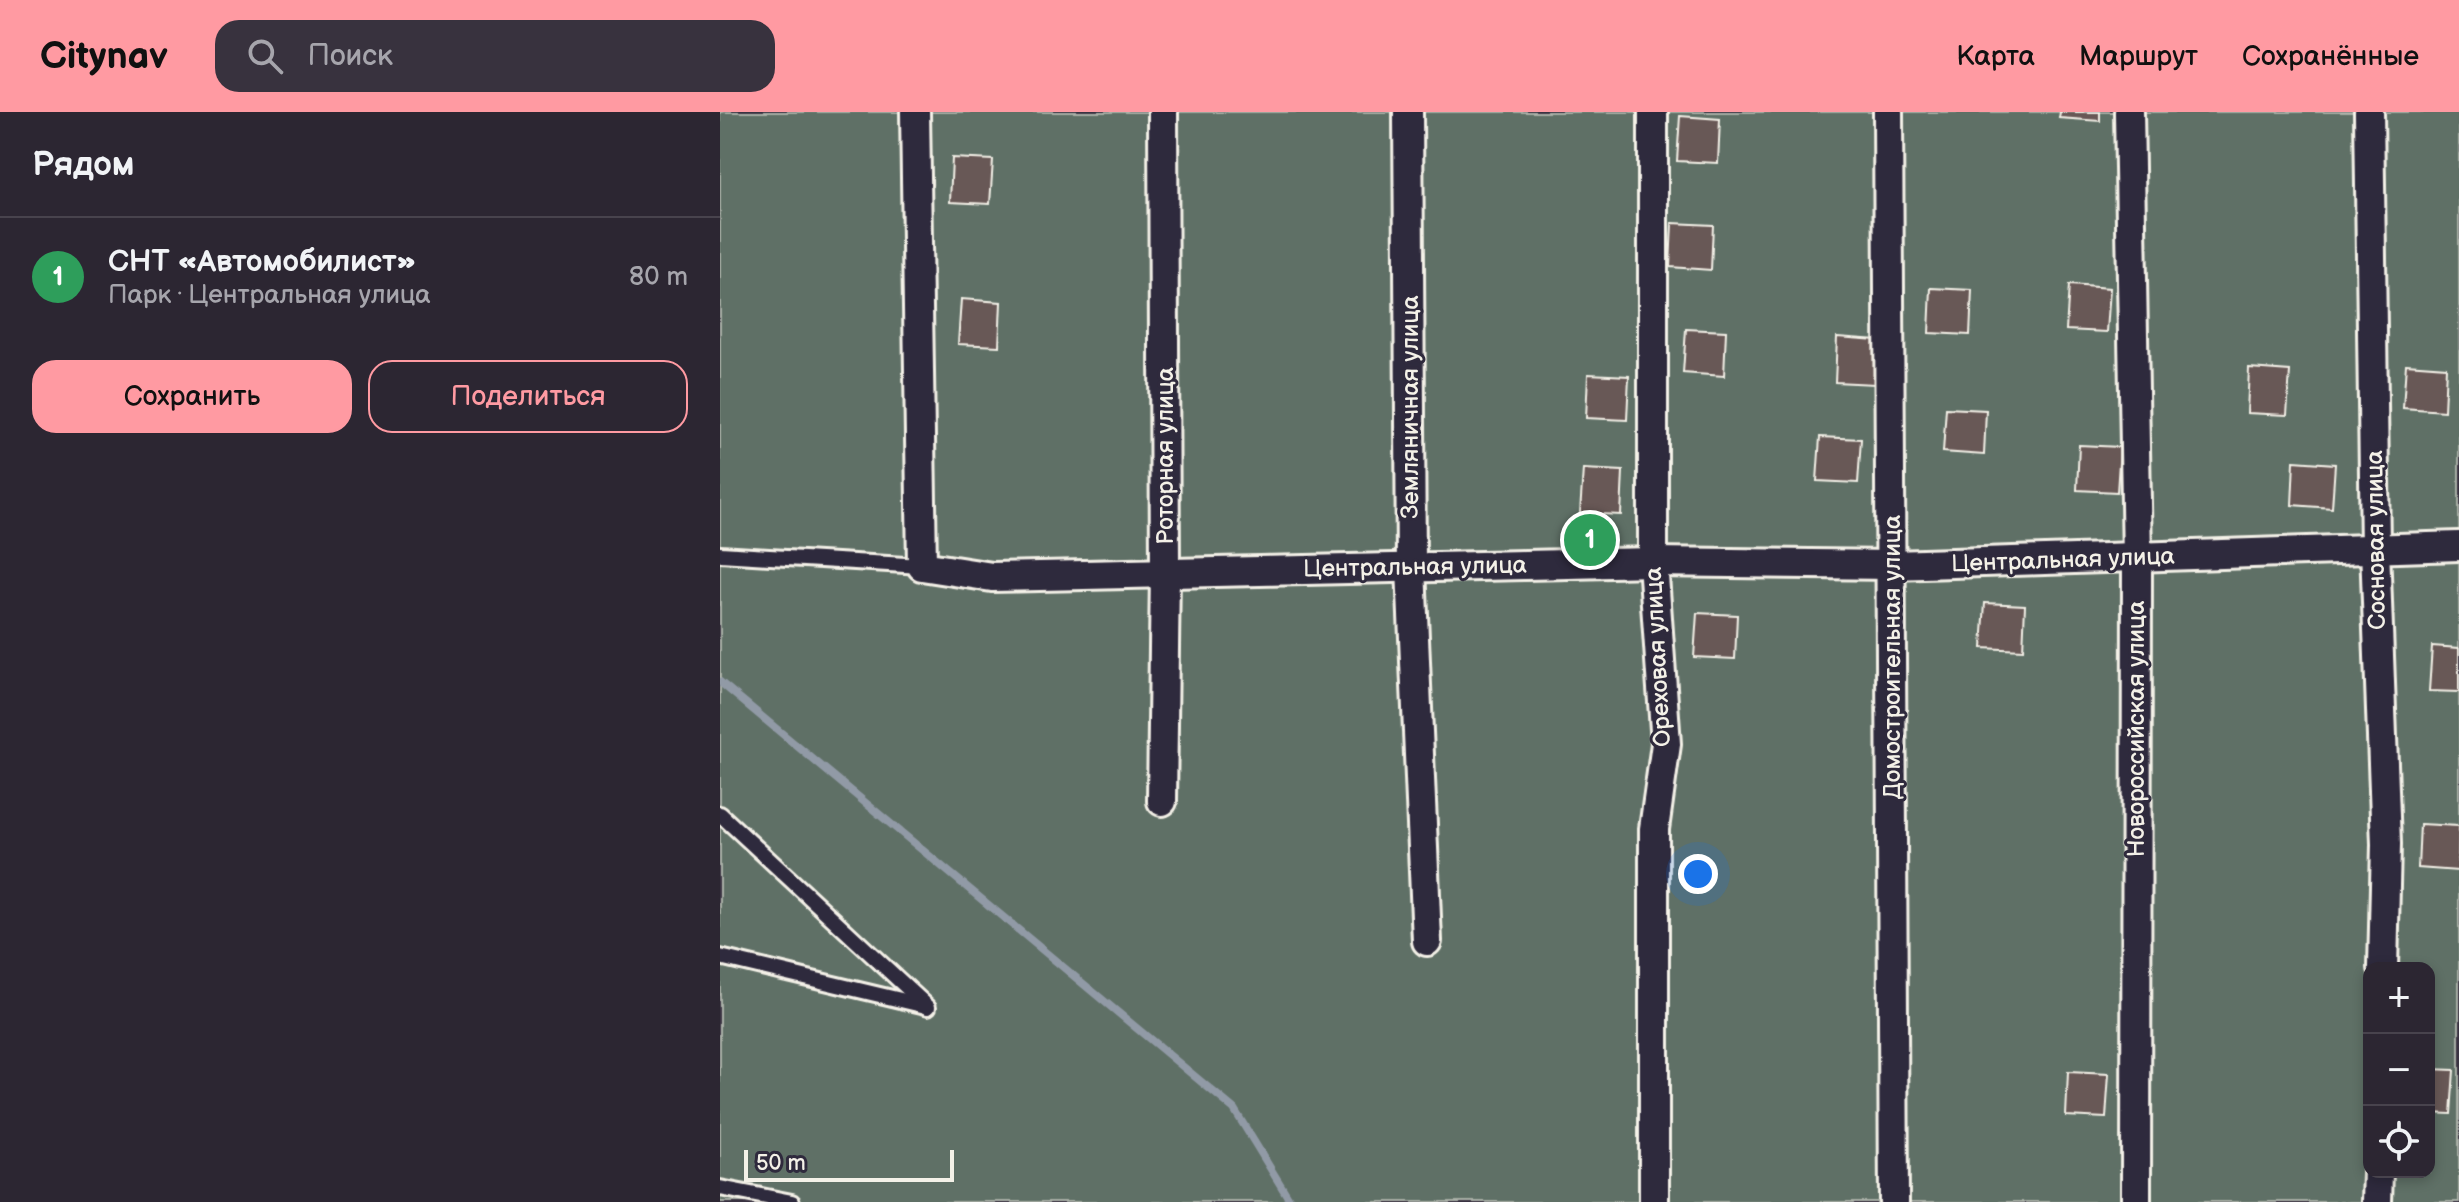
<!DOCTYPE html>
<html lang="ru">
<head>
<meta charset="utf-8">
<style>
  :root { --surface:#2c2632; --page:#38323e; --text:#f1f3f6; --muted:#a6a5ac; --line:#48434d; --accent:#ff9aa2 }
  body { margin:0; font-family:"Balsamiq Sans",sans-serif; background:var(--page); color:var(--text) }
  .controls { position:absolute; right:24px; bottom:24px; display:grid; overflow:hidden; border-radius:16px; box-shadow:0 4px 12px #0003 }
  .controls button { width:72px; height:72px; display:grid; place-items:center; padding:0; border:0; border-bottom:2px solid var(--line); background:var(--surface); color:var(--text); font:40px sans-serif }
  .scale { position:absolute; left:24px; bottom:20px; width:210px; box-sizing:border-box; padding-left:8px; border:4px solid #f4f1e8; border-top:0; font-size:22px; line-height:28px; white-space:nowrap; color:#f4f1e8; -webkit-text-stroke:6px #2f2a3d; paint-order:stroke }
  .you { position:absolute; left:978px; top:762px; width:28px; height:28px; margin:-20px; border:6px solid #fff; border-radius:50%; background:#1a73e8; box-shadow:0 0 0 12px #1a73e833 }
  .badge { display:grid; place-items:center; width:52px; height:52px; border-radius:50%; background:var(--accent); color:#fff; font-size:26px; font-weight:700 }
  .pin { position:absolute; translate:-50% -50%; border:4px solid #fff; box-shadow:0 2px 8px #0006 }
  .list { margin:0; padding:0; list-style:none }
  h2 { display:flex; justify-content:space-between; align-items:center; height:104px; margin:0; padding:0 32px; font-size:34px }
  h2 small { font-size:26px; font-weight:400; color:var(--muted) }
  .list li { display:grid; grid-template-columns:52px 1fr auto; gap:24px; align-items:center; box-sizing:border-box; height:120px; padding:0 32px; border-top:2px solid var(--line) }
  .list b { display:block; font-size:30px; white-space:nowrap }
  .list p { margin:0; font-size:26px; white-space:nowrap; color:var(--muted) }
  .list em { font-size:26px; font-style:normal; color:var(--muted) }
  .actions { display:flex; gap:16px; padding:24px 32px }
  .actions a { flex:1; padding:18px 0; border:2px solid var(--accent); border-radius:24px; text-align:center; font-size:28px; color:var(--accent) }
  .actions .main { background:var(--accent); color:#111 }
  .icon { flex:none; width:44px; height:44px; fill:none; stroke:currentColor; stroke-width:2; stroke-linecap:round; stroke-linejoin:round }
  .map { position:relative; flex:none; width:1739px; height:1090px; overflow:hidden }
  header { display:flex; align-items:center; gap:48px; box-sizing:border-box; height:112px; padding:0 40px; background:var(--accent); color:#111 }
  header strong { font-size:38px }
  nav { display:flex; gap:44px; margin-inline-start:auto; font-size:28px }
  .search { width:560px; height:72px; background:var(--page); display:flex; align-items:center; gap:20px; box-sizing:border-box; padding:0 28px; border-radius:24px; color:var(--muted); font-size:30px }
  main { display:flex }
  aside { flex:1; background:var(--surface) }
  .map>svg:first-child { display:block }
  .green { fill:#5f6f66; stroke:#aab0a7; stroke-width:2; fill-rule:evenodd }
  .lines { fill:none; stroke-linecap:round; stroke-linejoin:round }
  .stream { stroke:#919aa6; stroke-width:8 }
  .building { fill:#685856; stroke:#f4f1e8; stroke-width:2 }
  .service-casing { stroke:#f4f1e8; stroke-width:20 }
  .minor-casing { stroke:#f4f1e8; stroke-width:34 }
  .service { stroke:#2f2a3d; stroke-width:14 }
  .minor { stroke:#2f2a3d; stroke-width:28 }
  .labels { text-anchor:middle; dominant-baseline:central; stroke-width:6; stroke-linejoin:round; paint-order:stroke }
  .street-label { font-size:24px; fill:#f4f1e8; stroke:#2f2a3d }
</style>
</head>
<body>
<header>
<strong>Citynav</strong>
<div class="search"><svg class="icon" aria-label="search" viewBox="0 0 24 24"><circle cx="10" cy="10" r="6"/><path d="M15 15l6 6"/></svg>Поиск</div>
<nav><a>Карта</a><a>Маршрут</a><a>Сохранённые</a></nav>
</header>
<main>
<aside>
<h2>Рядом<small></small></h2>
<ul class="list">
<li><span class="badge" style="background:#2e9e5b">1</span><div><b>СНТ «Автомобилист»</b><p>Парк · Центральная улица</p></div><em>80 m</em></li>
</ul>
<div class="actions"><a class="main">Сохранить</a><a>Поделиться</a></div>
</aside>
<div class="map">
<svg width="1739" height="1090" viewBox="0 0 1739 1090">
  <rect width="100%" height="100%" fill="#3a3342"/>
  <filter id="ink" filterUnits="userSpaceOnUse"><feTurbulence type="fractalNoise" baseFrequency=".0125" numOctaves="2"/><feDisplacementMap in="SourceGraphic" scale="16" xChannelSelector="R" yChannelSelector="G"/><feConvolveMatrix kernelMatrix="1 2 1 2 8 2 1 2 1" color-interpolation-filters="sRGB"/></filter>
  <g filter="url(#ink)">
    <path class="green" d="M0 0H1739V1090H0ZM1649 856H1709V1060H1649Z"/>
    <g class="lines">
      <path class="stream" d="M0 570 514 997 571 1090"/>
    </g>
    <g class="building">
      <path d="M1340 0H1380V9L1339 6Z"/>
      <path d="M960 4 1000 7 998 51 957 49Z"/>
      <path d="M232 46 273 48 270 92 230 90Z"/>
      <path d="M952 111 993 113 991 158 950 155Z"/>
      <path d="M1349 173 1390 176 1387 220 1346 218Z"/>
      <path d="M1211 176 1252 178 1250 223 1209 221Z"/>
      <path d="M241 187 281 190 279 234 238 232Z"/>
      <path d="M966 217 1006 219 1004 264 963 261Z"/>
      <path d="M1117 225 1157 228 1155 272 1115 270Z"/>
      <path d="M1686 252 1726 255 1724 299 1683 296Z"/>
      <path d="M1529 256 1570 259 1567 303 1527 301Z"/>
      <path d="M868 262 909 264 907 308 866 306Z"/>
      <path d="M1226 296 1266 298 1264 343 1223 340Z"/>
      <path d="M1100 325 1141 327 1138 371 1097 369Z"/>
      <path d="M1359 333 1400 335 1397 380 1357 378Z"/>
      <path d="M1574 349 1615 352 1612 396 1572 393Z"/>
      <path d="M863 357 903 359 901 403 860 401Z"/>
      <path d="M1265 491 1305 493 1303 538 1262 536Z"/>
      <path d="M977 501 1017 503 1015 547 974 545Z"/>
      <path d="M1712 534 1739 536V580L1709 579Z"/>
      <path d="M1700 712 1739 714 1738 759 1698 756Z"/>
      <path d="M1709 957 1734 958 1731 1002 1709 1001Z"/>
      <path d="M1348 960 1389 962 1386 1006 1346 1004Z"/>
    </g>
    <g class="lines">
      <defs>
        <g id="service">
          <path d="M0 442 202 454"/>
          <path d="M0 702 208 895"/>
          <path d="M0 845 206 894"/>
          <path d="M0 1076 72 1090"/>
        </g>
        <g id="minor">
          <path d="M195 0 202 454 272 465 933 450 1173 453 1739 434"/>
          <path d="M688 0 691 456 707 829"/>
          <path d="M933 0V450L946 632 934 717V1090"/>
          <path d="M1168 0 1174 1090"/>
          <path d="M1409 0 1417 447 1416 1090"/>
          <path d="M1649 0 1655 436 1666 732 1663 856"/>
          <path d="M442 689 445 459 443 0"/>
          <path d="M1657 1090 1658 1060"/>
        </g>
      </defs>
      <use href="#service" class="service-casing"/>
      <use href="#minor" class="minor-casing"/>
      <use href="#service" class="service"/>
      <use href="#minor" class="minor"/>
    </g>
  </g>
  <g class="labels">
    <g class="street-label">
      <text transform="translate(690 295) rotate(-90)">Земляничная улица</text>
      <text transform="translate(445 344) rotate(-90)">Роторная улица</text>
      <text transform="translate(1656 428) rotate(-91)">Сосновая улица</text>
      <text transform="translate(1343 448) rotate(-2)">Центральная улица</text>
      <text transform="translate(695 455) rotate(-1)">Центральная улица</text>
      <text transform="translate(938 545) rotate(-93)">Ореховая улица</text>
      <text transform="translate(1172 545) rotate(-90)">Домостроительная улица</text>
      <text transform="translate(1416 617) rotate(-90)">Новороссийская улица</text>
    </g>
  </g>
</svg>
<div class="controls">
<button>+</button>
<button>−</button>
<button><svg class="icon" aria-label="locate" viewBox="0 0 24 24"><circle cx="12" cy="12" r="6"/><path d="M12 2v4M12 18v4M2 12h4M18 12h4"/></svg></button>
</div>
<div class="scale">50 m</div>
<div class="you"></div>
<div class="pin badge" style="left:870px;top:428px;background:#2e9e5b">1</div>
</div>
</main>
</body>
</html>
